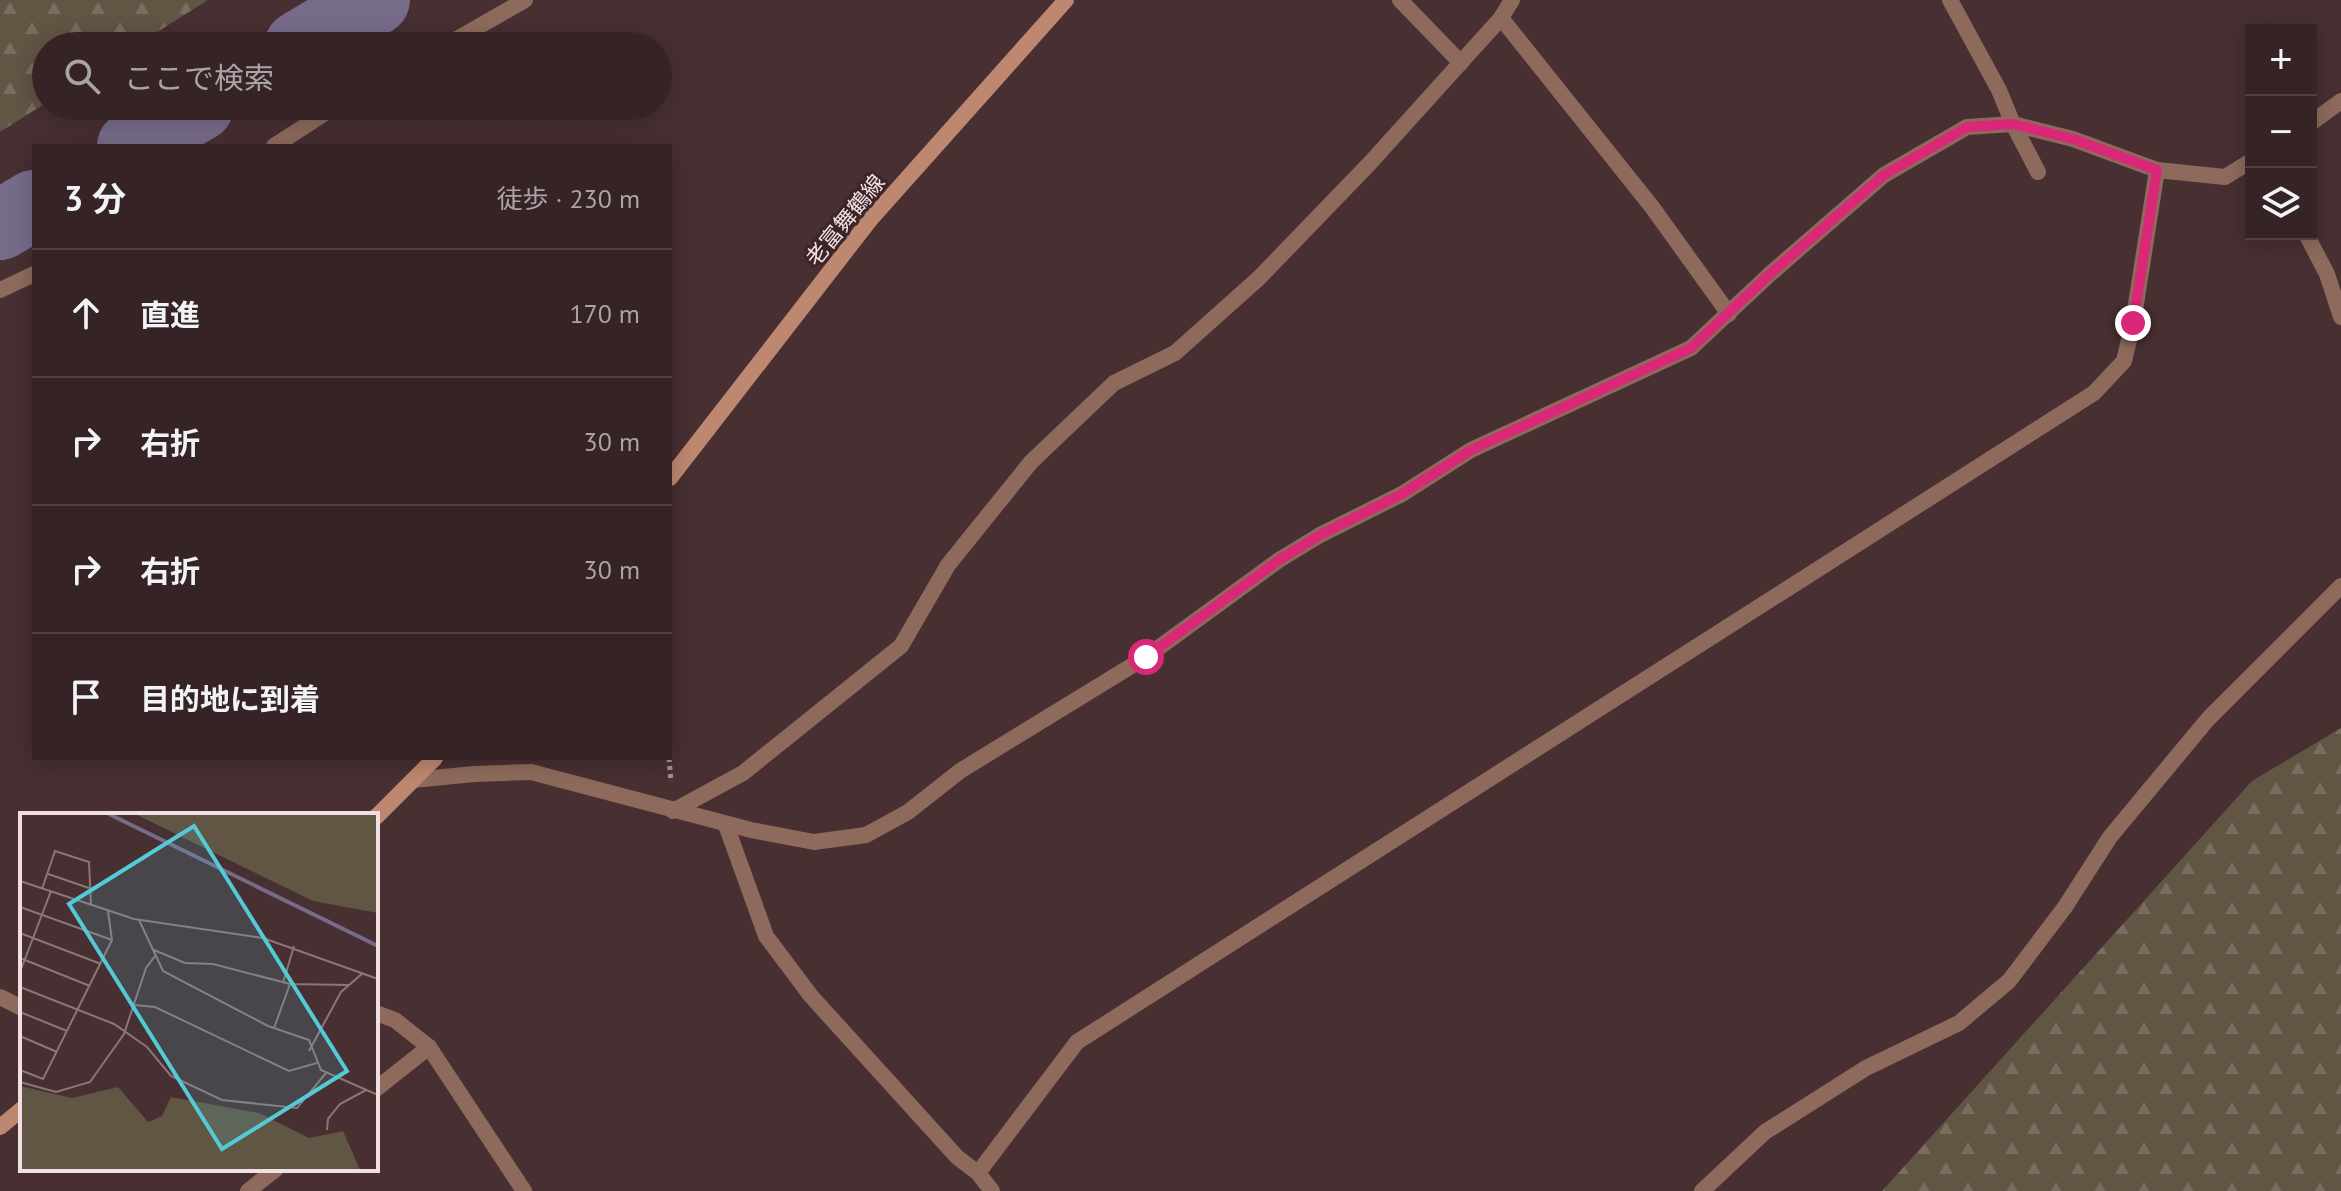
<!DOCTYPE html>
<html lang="ja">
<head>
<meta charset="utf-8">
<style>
  :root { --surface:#352326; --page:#402f32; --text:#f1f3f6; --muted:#aaa4a7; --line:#4f4043 }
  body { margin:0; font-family:"PT Sans","Noto Sans JP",sans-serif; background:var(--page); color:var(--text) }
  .controls { position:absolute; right:24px; top:24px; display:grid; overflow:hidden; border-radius:0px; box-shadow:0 4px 20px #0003 }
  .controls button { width:72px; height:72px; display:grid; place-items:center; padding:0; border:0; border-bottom:2px solid var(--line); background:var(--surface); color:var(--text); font:40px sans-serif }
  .stop { position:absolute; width:24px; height:24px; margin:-18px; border:6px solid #db2777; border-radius:50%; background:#fff }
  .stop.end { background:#db2777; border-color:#fff; box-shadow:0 2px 8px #0008 }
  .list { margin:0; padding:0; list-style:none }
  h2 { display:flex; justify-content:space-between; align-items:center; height:104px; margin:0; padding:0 32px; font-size:34px }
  h2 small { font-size:26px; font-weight:400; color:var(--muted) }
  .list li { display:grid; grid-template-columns:52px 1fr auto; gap:24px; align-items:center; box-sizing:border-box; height:128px; padding:0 32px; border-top:2px solid var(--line) }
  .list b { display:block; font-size:30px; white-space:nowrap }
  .list em { font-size:26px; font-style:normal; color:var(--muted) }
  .icon { flex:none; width:44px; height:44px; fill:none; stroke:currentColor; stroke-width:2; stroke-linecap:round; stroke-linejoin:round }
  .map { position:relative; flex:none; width:2341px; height:1191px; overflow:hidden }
  .search { position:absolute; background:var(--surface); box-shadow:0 4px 20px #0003; left:32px; top:32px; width:640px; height:88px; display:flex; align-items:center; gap:20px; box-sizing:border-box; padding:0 28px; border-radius:44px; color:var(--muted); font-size:30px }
  .panel { position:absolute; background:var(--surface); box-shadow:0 4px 20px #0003; left:32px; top:144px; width:640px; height:616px; border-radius:0px }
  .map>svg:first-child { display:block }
  .forest { fill:url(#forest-firs) }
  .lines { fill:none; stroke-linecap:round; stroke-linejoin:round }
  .river { stroke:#776b8a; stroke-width:70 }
  .path { stroke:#a38f92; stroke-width:5; stroke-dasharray:4 4; stroke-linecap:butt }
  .street { stroke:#8d6a5c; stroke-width:16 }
  .secondary { stroke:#bd8770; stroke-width:16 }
  .route { stroke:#db2777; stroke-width:10 }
  .labels { text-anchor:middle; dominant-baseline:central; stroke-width:6; stroke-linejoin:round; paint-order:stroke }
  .street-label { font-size:22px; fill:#f0e0e2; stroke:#3c2528 }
  .inset-river { fill:none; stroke:#776b8a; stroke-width:4 }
  .inset-road { fill:none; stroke:#8b7678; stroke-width:2 }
  .view { fill:#52cbd7; fill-opacity:0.15; stroke:#52cbd7; stroke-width:4 }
  .inset-edge { fill:none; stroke:#f0e0e2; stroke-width:4 }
</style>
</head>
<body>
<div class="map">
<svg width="2341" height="1191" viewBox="0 0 2341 1191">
  <defs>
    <pattern id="forest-firs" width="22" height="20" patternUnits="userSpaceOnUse" patternTransform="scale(2)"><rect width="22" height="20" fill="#615544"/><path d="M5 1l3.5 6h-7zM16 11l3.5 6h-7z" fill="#786d5f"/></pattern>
  </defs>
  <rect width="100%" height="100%" fill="#472f32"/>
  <g class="forest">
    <path d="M0 0H208L135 46H46V103L0 132Z"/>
    <path d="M2341 728V1191H1882L2252 781Z"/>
  </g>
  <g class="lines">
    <g class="river">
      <path d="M299 46 375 0"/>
      <path d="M132 146 199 106"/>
      <path d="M0 225 34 205"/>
    </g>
    <path class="path" d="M669 758 671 782"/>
    <g class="street">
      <path d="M1400 0 1461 63"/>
      <path d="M1950 0 1999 90 2013 124 2038 172"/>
      <path d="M1501 18 1652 207 1729 314"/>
      <path d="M445 46 525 0"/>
      <path d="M2311 123 2341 101"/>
      <path d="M274 146 336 106"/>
      <path d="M2306 234 2327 274 2341 317"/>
      <path d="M0 290 34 274"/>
      <path d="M413 780 474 774 531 772 751 830 814 842 866 835 908 812 960 771 1146 657 1279 560 1320 535 1402 494 1471 450 1691 348 1770 274 1884 175 1967 127 2013 124 2073 139 2157 170 2225 177 2251 161"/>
      <path d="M673 811 743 773 901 646 948 565 1031 462 1114 383 1175 353 1259 278 1370 163 1501 18 1512 0"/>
      <path d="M726 825 766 936 811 996 957 1157 978 1173 992 1191"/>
      <path d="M0 997 22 1008"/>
      <path d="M376 1013 395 1020 429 1047 524 1191"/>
      <path d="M376 1089 429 1047"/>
      <path d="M978 1173 1077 1042 2094 393 2124 361 2133 323 2157 170"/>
      <path d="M248 1191 276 1169"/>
      <path d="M1702 1191 1765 1132 1866 1068 1959 1023 2009 981 2065 907 2110 837 2208 719 2341 586"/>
    </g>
    <g class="secondary">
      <path d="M670 478 870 220 1066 0"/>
      <path d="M376 817 435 758"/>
      <path d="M0 1127 22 1109"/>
    </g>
  </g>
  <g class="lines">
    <path class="route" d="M1146 657 1279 560 1320 535 1402 494 1471 450 1691 348 1770 274 1884 175 1967 127 2013 124 2073 139 2157 170 2133 323"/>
  </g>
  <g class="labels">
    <g class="street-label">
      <text transform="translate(845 220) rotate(-51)">老富舞鶴線</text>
    </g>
  </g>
  <g transform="translate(20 813)">
    <rect width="358" height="358" fill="#472f32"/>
    <path d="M115 1H358V100L293 88ZM0 273 52 285 98 274 128 309 142 303 151 284 239 300 289 325 323 318 340 357H0Z" fill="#615544"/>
    <path class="inset-river" d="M89 1 358 133"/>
    <path class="inset-road" d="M28 61 69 75M0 68 114 106 243 125 358 166M22 76 35 38 69 49 71 92M0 94 92 127M119 107 143 158 248 213 289 227 301 257 358 282M0 120 81 151M134 137 165 150 193 151 270 171 329 172M0 145 70 173M0 159 31 78M263 170 274 133M0 174 94 211 127 234 151 263 202 287 277 295 306 260M115 192 135 194 269 258 297 250M0 199 47 218M254 215 270 171M0 223 37 239M289 238 321 179 343 160M0 257 23 266 92 127 88 98M0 269 36 279 70 269 104 221 126 155 135 143M307 317 308 306 320 291 346 277"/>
    <path class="view" d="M174 13 327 258 202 336 49 91Z"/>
    <rect width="358" height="358" class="inset-edge"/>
  </g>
</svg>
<div class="controls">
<button>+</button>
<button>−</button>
<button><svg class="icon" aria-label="layers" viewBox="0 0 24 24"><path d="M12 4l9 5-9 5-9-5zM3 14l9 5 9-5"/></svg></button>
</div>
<div class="stop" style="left:1146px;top:657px"></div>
<div class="stop end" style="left:2133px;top:323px"></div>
<div class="search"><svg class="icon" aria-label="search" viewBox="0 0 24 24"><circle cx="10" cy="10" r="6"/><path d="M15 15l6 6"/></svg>ここで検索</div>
<section class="panel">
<h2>3 分<small>徒歩 · 230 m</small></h2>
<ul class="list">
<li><svg class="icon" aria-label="ahead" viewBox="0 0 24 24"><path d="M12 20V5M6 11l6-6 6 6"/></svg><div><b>直進</b></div><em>170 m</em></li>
<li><svg class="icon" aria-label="right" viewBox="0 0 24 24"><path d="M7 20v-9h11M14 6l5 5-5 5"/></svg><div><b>右折</b></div><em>30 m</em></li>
<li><svg class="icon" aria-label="right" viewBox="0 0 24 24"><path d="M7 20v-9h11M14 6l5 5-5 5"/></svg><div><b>右折</b></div><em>30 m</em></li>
<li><svg class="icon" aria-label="arrive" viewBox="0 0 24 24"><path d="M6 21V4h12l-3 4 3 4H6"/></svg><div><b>目的地に到着</b></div></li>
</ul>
</section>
</div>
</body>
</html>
